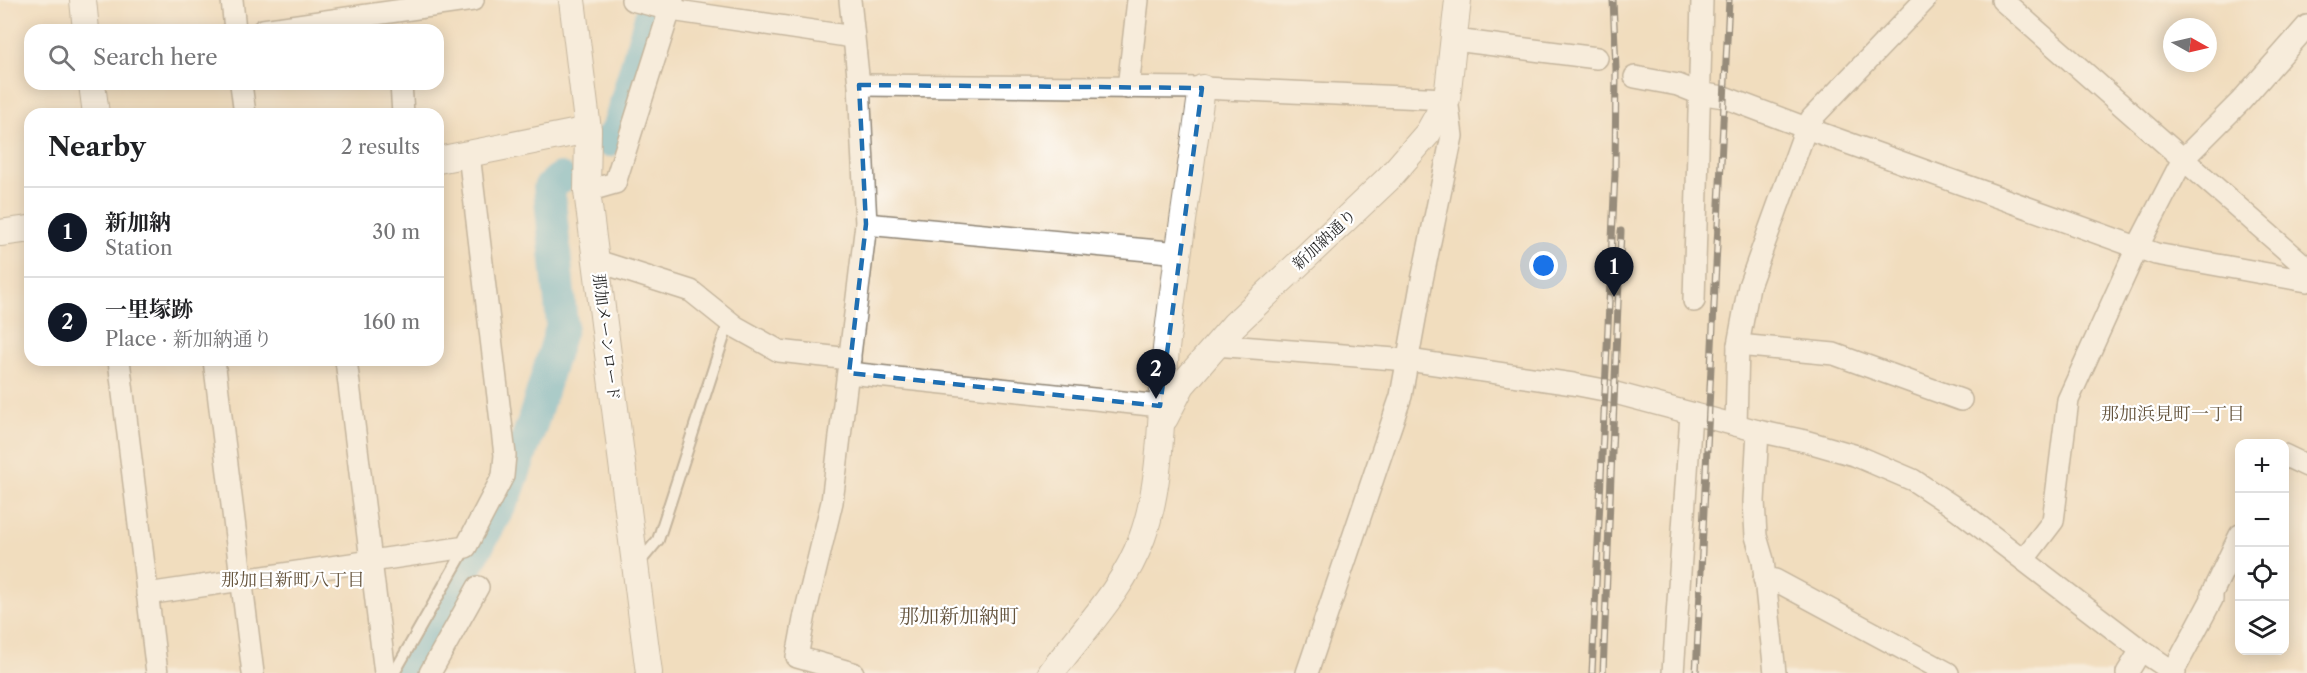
<!DOCTYPE html>
<html lang="en">
<head>
<meta charset="utf-8">
<style>
  :root { --surface:#fff; --page:#f2f2f2; --text:#202124; --muted:#757577; --line:#e0e0e0; --accent:#111827 }
  body { margin:0; font-family:"Libre Caslon Text","Noto Serif JP",serif; background:var(--page); color:var(--text) }
  .controls { position:absolute; right:18px; bottom:18px; display:grid; overflow:hidden; border-radius:12px; box-shadow:0 3px 15px #0003 }
  .controls button { width:54px; height:54px; display:grid; place-items:center; padding:0; border:0; border-bottom:2px solid var(--line); background:var(--surface); color:var(--text); font:30px sans-serif }
  .compass { position:absolute; left:2163px; top:18px; width:54px; height:54px; border-radius:50%; background:var(--surface); box-shadow:0 3px 15px #0003; rotate:98deg }
  .you { position:absolute; left:1544px; top:266px; width:21px; height:21px; margin:-15px; border:4px solid #fff; border-radius:50%; background:#1a73e8; box-shadow:0 0 0 9px #1a73e833 }
  .badge { display:grid; place-items:center; width:39px; height:39px; border-radius:50%; background:var(--accent); color:#fff; font-size:20px; font-weight:700 }
  .pin { position:absolute; translate:-50% -50px; filter:drop-shadow(0 2px 3px #0008) }
  .pin::after { content:''; position:absolute; top:32px; width:21px; height:18px; background:inherit; clip-path:polygon(0 0,100% 0,50% 100%) }
  .list { margin:0; padding:0; list-style:none }
  h2 { display:flex; justify-content:space-between; align-items:center; height:78px; margin:0; padding:0 24px; font-size:26px }
  h2 small { font-size:20px; font-weight:400; color:var(--muted) }
  .list li { display:grid; grid-template-columns:39px 1fr auto; gap:18px; align-items:center; box-sizing:border-box; height:90px; padding:0 24px; border-top:2px solid var(--line) }
  .list b { display:block; font-size:22px; white-space:nowrap }
  .list p { margin:0; font-size:20px; white-space:nowrap; color:var(--muted) }
  .list em { font-size:20px; font-style:normal; color:var(--muted) }
  .icon { flex:none; width:33px; height:33px; fill:none; stroke:currentColor; stroke-width:2; stroke-linecap:round; stroke-linejoin:round }
  .map { position:relative; flex:none; width:2307px; height:673px; overflow:hidden }
  .search { position:absolute; background:var(--surface); box-shadow:0 3px 15px #0003; left:24px; top:24px; width:420px; height:66px; display:flex; align-items:center; gap:15px; box-sizing:border-box; padding:0 21px; border-radius:18px; color:var(--muted); font-size:22px }
  .panel { position:absolute; background:var(--surface); box-shadow:0 3px 15px #0003; left:24px; top:108px; width:420px; height:258px; border-radius:18px }
  .map>svg:first-child { display:block }
  .lines { fill:none; stroke-linecap:round; stroke-linejoin:round }
  .river { stroke:#58b5d6; stroke-width:32 }
  .service-casing { stroke:#8e8474; stroke-width:14 }
  .minor-casing { stroke:#8e8474; stroke-width:24 }
  .tertiary-casing { stroke:#8e8474; stroke-width:28 }
  .service { stroke:#fff; stroke-width:10 }
  .minor { stroke:#fff; stroke-width:21 }
  .tertiary { stroke:#fff; stroke-width:26 }
  .rail-casing { stroke:#2b2b2b; stroke-width:7 }
  .rail { stroke:#fff; stroke-width:4.5; stroke-dasharray:14; stroke-linecap:butt }
  .marked { fill:none; stroke:#1f6fb2; stroke-width:4.5; stroke-dasharray:12 8; stroke-linejoin:round }
  .labels { text-anchor:middle; dominant-baseline:central; stroke-width:4.5; stroke-linejoin:round; paint-order:stroke }
  .street-label { font-size:16px; fill:#2b2b2b; stroke:#fff }
  .neighbourhood-label { font-size:18px; fill:#64533c; stroke:#fff }
  .quarter-label { font-size:20px; fill:#64533c; stroke:#fff }
</style>
</head>
<body>
<div class="map">
<svg width="2307" height="673" viewBox="0 0 2307 673">
  <rect width="100%" height="100%" fill="#fff"/>
  <filter id="ink" filterUnits="userSpaceOnUse"><feTurbulence type="fractalNoise" baseFrequency=".0167" numOctaves="2"/><feDisplacementMap in="SourceGraphic" scale="12" xChannelSelector="R" yChannelSelector="G"/><feConvolveMatrix kernelMatrix="1 2 1 2 8 2 1 2 1" color-interpolation-filters="sRGB"/></filter>
  <filter id="wash" filterUnits="userSpaceOnUse"><feTurbulence type="fractalNoise" baseFrequency=".008" numOctaves="4" result="noise"/><feDisplacementMap in="SourceGraphic" scale="24" xChannelSelector="R" yChannelSelector="G"/><feGaussianBlur stdDeviation="1.35" result="paint"/><feColorMatrix in="noise" values="0 0 0 0 0 0 0 0 0 0 0 0 0 0 0 0 0 1.4 0 .05"/><feComposite in="paint" operator="in"/></filter>
  <g filter="url(#wash)">
    <rect width="100%" height="100%" fill="#f1ddbe"/>
    <g class="lines">
      <g class="river">
        <path d="M608 141 617 130 655 0"/>
        <path d="M407 673 507 494 533 421 562 325 549 188 560 178"/>
      </g>
    </g>
  </g>
  <g filter="url(#ink)">
    <g class="lines">
      <defs>
        <g id="service">
          <path d="M638 564 658 540 729 321"/>
          <path d="M394 673 466 547"/>
        </g>
        <g id="minor">
          <path d="M232 0 235 30"/>
          <path d="M632 0 671 10 853 37"/>
          <path d="M850 0 859 85 866 224 832 502 805 614 797 657 853 673"/>
          <path d="M2002 0 2307 268"/>
          <path d="M263 30 473 0"/>
          <path d="M1455 40 1597 58"/>
          <path d="M1635 77 1678 85 1698 93 1724 97 1806 128 2156 254 2307 281"/>
          <path d="M241 84 245 114"/>
          <path d="M401 84 403 114"/>
          <path d="M859 85 1202 88 1447 99 1452 136 1422 280 1401 396 1307 673"/>
          <path d="M1128 88 1138 0"/>
          <path d="M587 191 615 183 673 0"/>
          <path d="M866 224 1180 253"/>
          <path d="M597 261 691 291 736 327 779 351 850 359"/>
          <path d="M1694 301 1702 0"/>
          <path d="M1215 345 1408 360 1573 384 1604 390 1758 431 1805 441 1857 456 1913 480 1957 509 2141 650 2175 673"/>
          <path d="M1738 345 1834 354 1961 400"/>
          <path d="M119 360 157 673"/>
          <path d="M214 360 253 673"/>
          <path d="M346 360 385 673"/>
          <path d="M849 373 1160 406"/>
          <path d="M1736 425 1738 345 1749 286 1806 128 1812 118 1925 0"/>
          <path d="M1758 431 1754 501 1756 536 1763 560 1775 673"/>
          <path d="M2284 455 2307 466"/>
          <path d="M2024 559 2053 521 2068 400 2137 248 2183 159 2241 101 2307 26"/>
          <path d="M1764 579 1775 580 1948 673"/>
          <path d="M147 594 466 547 503 476 505 455 469 154"/>
          <path d="M2173 672 2212 599V593L2240 535"/>
          <path d="M430 673 478 587"/>
          <path d="M1673 673 1691 414"/>
          <path d="M2127 673 2141 650"/>
        </g>
        <g id="tertiary">
          <path d="M83 0 86 30"/>
          <path d="M572 0 588 130 587 191 649 673"/>
          <path d="M92 84 96 114"/>
          <path d="M438 160 588 130"/>
          <path d="M0 233 30 229"/>
          <path d="M1165 418 1182 385 1234 325 1388 179 1428 133 1447 99 1458 0"/>
          <path d="M1051 673C1083 630 1124 589 1142 538 1163 481 1160 410 1166 349 1176 262 1190 175 1202 88"/>
        </g>
      </defs>
      <use href="#service" class="service-casing"/>
      <use href="#minor" class="minor-casing"/>
      <use href="#tertiary" class="tertiary-casing"/>
      <use href="#service" class="service"/>
      <use href="#minor" class="minor"/>
      <use href="#tertiary" class="tertiary"/>
      <defs>
        <g id="rail">
          <path d="M1592 673 1615 174 1616 69 1613 0"/>
          <path d="M1603 673 1621 231"/>
          <path d="M1696 673 1729 0"/>
        </g>
      </defs>
      <use href="#rail" class="rail-casing"/>
      <use href="#rail" class="rail"/>
    </g>
  </g>
  <path d="M0 0H2307V673H0ZM859 85 1202 88 1160 406 849 373 866 224Z" fill="#f1ddbe" fill-opacity=".55" fill-rule="evenodd"/>
  <path class="marked" d="M859 85 1202 88 1160 406 849 373 866 224Z"/>
  <g class="labels">
    <g class="street-label">
      <text transform="translate(1324 239) rotate(-43)">新加納通り</text>
      <text transform="translate(607 337) rotate(83)">那加メーンロード</text>
    </g>
    <g class="neighbourhood-label">
      <text x="2173" y="414">那加浜見町一丁目</text>
      <text x="293" y="580">那加日新町八丁目</text>
    </g>
    <g class="quarter-label">
      <text x="959" y="616">那加新加納町</text>
    </g>
  </g>
</svg>
<div class="controls">
<button>+</button>
<button>−</button>
<button><svg class="icon" aria-label="locate" viewBox="0 0 24 24"><circle cx="12" cy="12" r="6"/><path d="M12 2v4M12 18v4M2 12h4M18 12h4"/></svg></button>
<button><svg class="icon" aria-label="layers" viewBox="0 0 24 24"><path d="M12 4l9 5-9 5-9-5zM3 14l9 5 9-5"/></svg></button>
</div>
<svg class="compass" viewBox="-18 -18 36 36"><path d="M0-13l5 13h-10z" fill="#e53935"/><path d="M0 13l5-13h-10z" fill="#757577"/></svg>
<div class="you"></div>
<div class="pin badge" style="left:1614px;top:297px">1</div>
<div class="pin badge" style="left:1156px;top:399px">2</div>
<div class="search"><svg class="icon" aria-label="search" viewBox="0 0 24 24"><circle cx="10" cy="10" r="6"/><path d="M15 15l6 6"/></svg>Search here</div>
<section class="panel">
<h2>Nearby<small>2 results</small></h2>
<ul class="list">
<li><span class="badge">1</span><div><b>新加納</b><p>Station</p></div><em>30 m</em></li>
<li><span class="badge">2</span><div><b>一里塚跡</b><p>Place · 新加納通り</p></div><em>160 m</em></li>
</ul>
</section>
</div>
</body>
</html>
